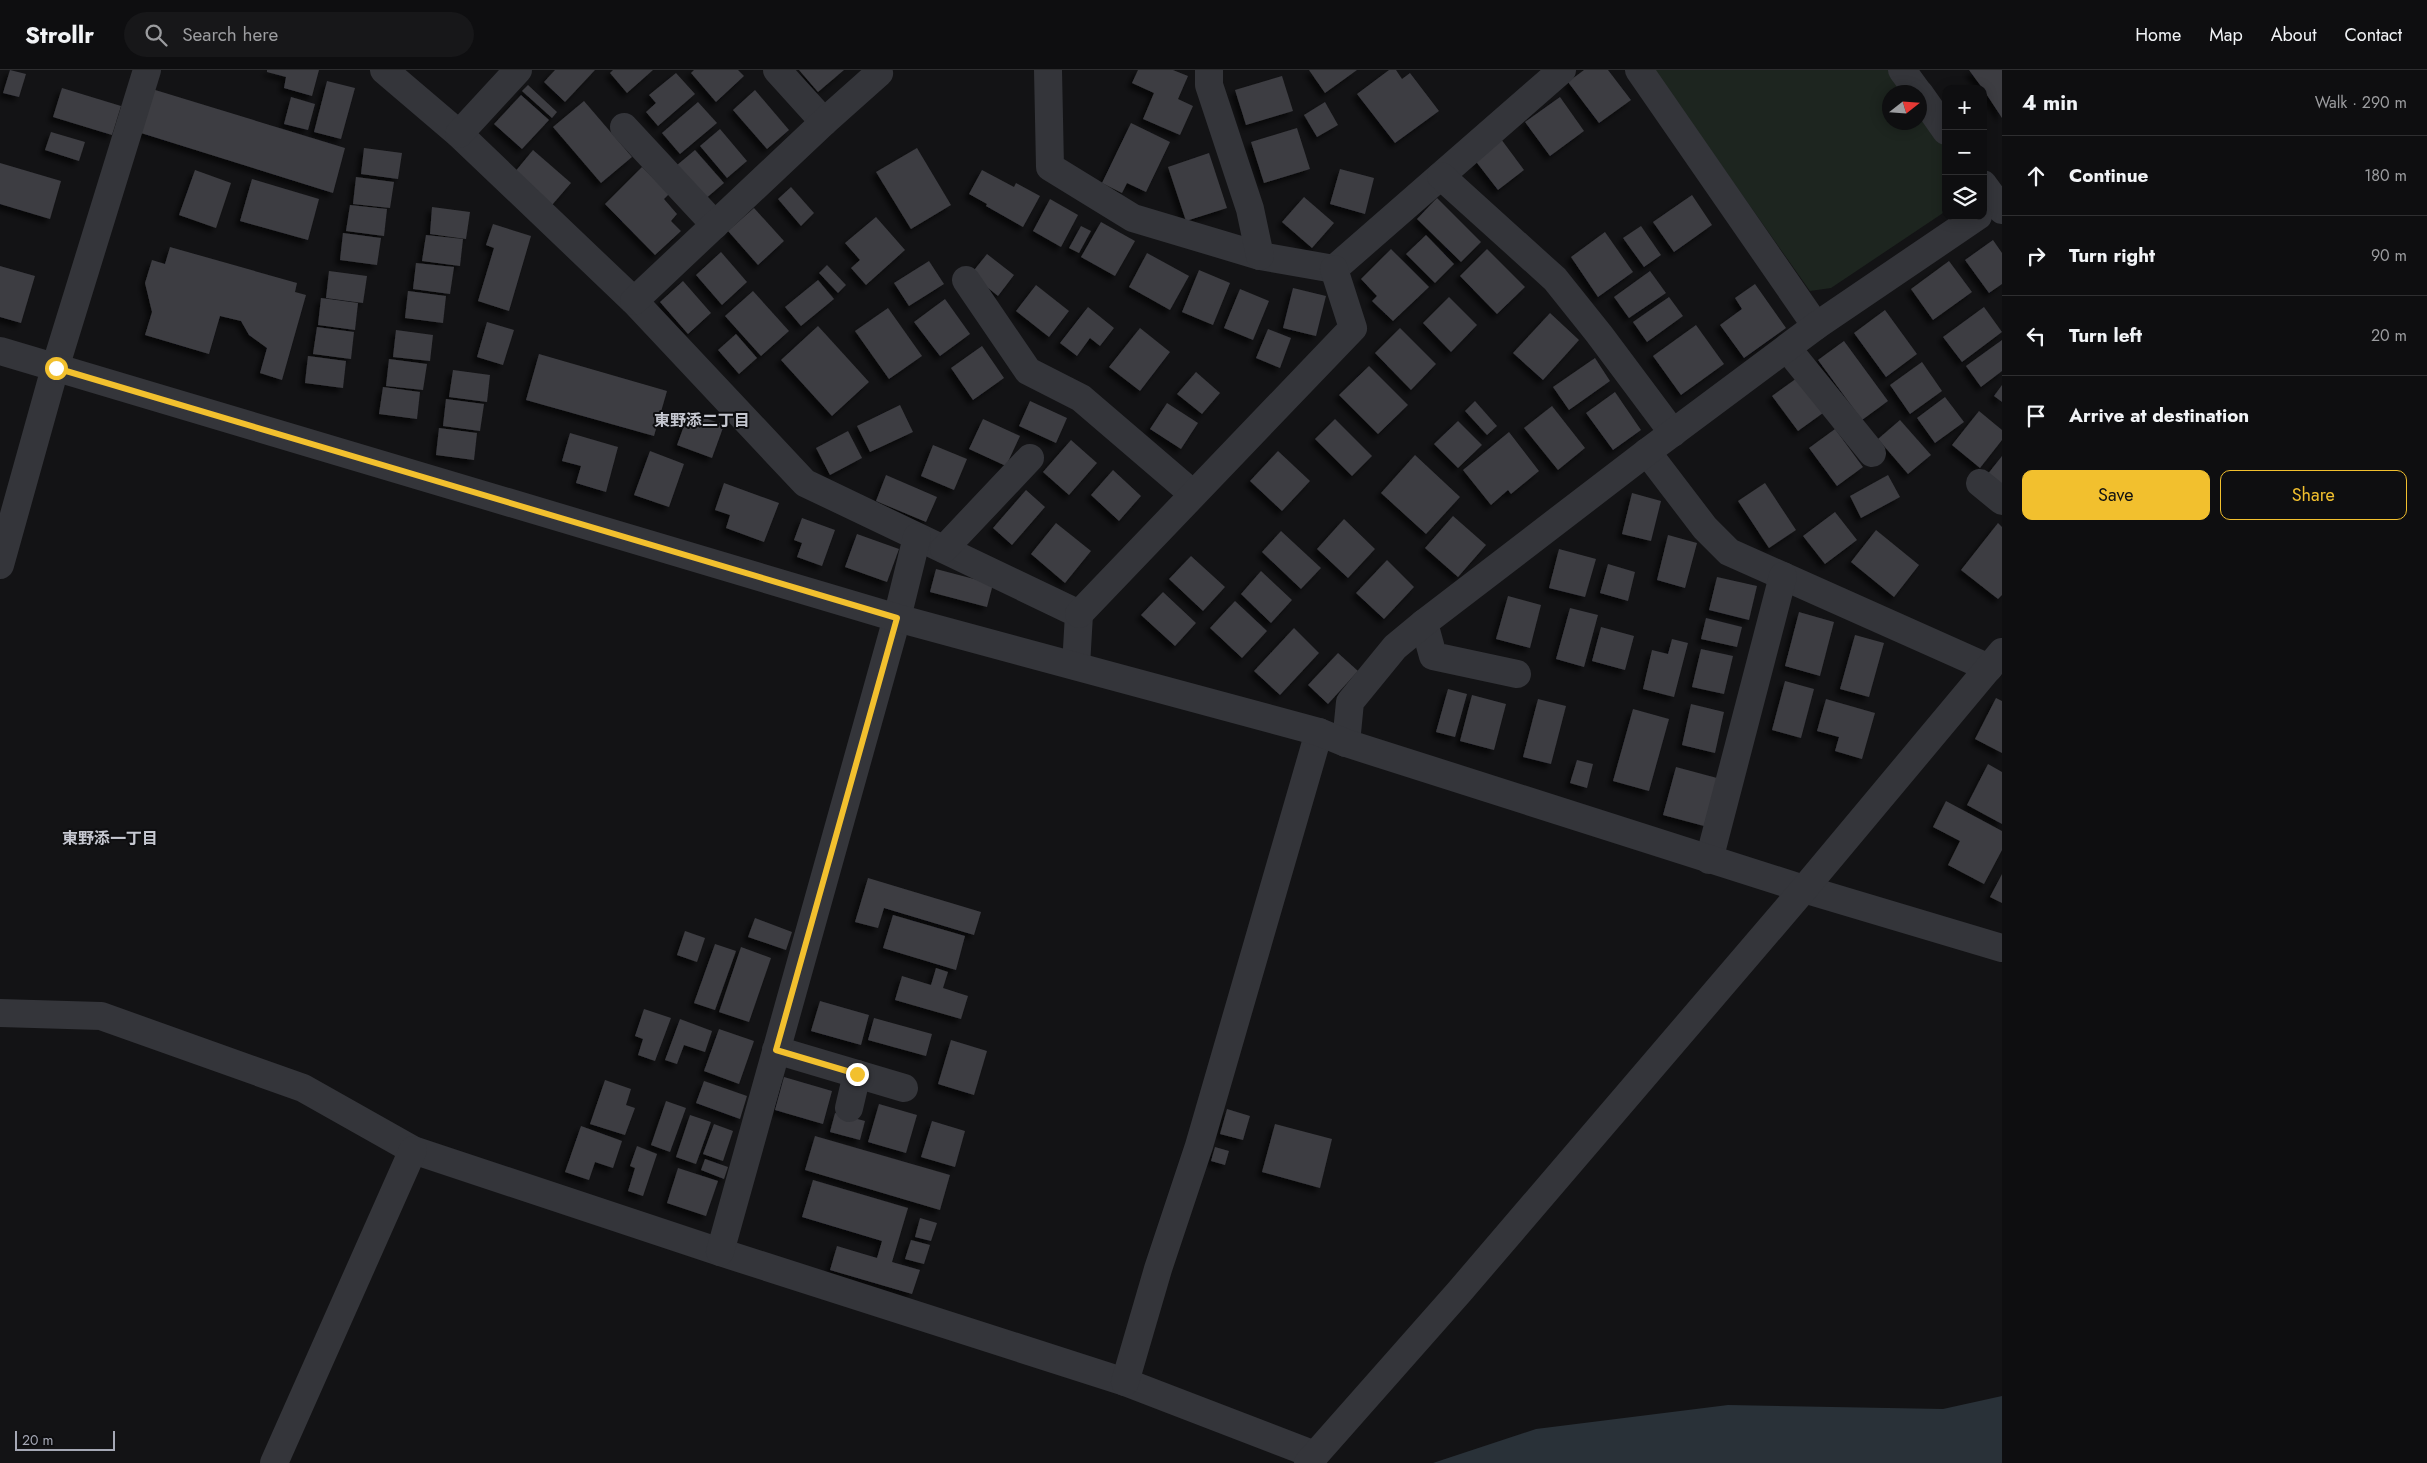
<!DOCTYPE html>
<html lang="en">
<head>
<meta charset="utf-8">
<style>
  :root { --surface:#0e0e10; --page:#171719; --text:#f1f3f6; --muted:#9b9c9f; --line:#2e2e30; --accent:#f2c02e }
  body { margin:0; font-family:Jost,"Noto Sans JP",sans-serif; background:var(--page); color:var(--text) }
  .controls { position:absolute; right:15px; top:15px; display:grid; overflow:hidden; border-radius:10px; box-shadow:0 2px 12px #0003 }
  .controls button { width:45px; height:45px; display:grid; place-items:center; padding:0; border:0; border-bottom:1px solid var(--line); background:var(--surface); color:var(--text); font:25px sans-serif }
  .compass { position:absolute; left:1882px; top:15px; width:45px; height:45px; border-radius:50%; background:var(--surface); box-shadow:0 2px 12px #0003; rotate:73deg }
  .scale { position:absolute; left:15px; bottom:12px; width:100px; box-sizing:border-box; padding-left:5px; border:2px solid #a5a8b5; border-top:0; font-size:14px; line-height:18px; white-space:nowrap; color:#a5a8b5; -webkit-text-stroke:4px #0e0e10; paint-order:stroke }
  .stop { position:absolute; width:15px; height:15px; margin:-11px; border:4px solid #f2c02e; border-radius:50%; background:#fff }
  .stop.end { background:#f2c02e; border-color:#fff; box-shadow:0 1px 5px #0008 }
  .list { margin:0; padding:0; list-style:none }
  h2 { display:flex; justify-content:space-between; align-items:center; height:65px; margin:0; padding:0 20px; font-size:21px }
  h2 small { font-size:16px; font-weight:400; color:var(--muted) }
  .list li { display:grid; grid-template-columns:32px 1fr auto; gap:15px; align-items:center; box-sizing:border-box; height:80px; padding:0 20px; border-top:1px solid var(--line) }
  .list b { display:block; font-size:19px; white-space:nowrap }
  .list em { font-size:16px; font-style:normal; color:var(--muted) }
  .actions { display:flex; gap:10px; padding:15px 20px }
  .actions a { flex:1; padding:11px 0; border:1px solid var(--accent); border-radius:10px; text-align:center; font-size:18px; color:var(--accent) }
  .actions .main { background:var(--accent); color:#111 }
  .icon { flex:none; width:28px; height:28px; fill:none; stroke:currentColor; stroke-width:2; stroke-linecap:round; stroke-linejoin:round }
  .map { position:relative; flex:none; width:2002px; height:1393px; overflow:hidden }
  header { display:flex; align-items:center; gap:30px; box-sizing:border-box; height:70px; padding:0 25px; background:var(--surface); border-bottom:1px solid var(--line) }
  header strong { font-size:24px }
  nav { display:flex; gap:28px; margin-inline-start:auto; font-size:18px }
  .search { width:350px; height:45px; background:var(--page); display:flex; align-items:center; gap:12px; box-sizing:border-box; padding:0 18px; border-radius:28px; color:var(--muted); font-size:19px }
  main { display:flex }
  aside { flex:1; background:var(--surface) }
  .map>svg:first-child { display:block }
  .green { fill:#1d251f }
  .water { fill:#293138 }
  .building { fill:#3d3d42; filter:url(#shadow) }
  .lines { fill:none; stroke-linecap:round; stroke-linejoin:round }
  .minor { stroke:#34353a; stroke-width:28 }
  .tertiary { stroke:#34353a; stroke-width:28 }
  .route { stroke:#f2c02e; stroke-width:6 }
  .labels { text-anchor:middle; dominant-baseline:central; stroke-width:4; stroke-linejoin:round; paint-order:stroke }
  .neighbourhood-label { font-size:16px; font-weight:bold; fill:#c6c8d1; stroke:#0e0e10 }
</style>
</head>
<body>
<header>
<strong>Strollr</strong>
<div class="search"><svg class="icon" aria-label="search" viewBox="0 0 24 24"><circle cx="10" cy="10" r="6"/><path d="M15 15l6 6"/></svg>Search here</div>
<nav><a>Home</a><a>Map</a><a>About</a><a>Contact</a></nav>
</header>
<main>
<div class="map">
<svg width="2002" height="1393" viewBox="0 0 2002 1393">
  <defs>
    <filter id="shadow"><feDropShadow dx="-4.5" dy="4.5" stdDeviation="2.5" flood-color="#0009"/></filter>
  </defs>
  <rect width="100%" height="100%" fill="#131315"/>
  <path class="green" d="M1654 0H1890L1906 22H1890V52H1920V42L1946 80V141L1831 218 1810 221Z"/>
  <path class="water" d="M2002 1326V1393H1433L1536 1359 1728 1335 1943 1339Z"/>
  <g class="building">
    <path d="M10 0 26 4 19 27 3 23Z"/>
    <path d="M267 0H319L312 26 284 18 286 7 267 2Z"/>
    <path d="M555 0H595L565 32 544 12Z"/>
    <path d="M613 0H653L627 23 610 3Z"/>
    <path d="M694 0H738L744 6 716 32 691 3Z"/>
    <path d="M799 0H844L818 22Z"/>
    <path d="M1138 0H1173L1188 6 1178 29 1193 36 1180 65 1143 49 1154 23 1132 13Z"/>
    <path d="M1309 0H1357L1325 23Z"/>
    <path d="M1389 0H1396L1402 9 1410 3 1439 41 1395 73 1357 24Z"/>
    <path d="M1584 0H1608L1631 30 1599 53 1568 12Z"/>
    <path d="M1969 0H2002V48L1983 19Z"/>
    <path d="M676 3 695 24 658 56 646 42 656 33 649 25Z"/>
    <path d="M1282 6 1293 41 1246 55 1235 20Z"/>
    <path d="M327 11 355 18 341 69 314 62Z"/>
    <path d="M528 15 557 42 552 48 522 21Z"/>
    <path d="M62 18 121 36 112 65 53 47Z"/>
    <path d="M152 19 345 78 333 123 141 63Z"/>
    <path d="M755 20 789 60 767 79 733 40Z"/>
    <path d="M521 25 549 50 522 79 494 54Z"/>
    <path d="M291 27 315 34 308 60 284 54Z"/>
    <path d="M1560 27 1584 61 1550 86 1525 52Z"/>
    <path d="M584 31 632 87 601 113 553 57Z"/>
    <path d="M698 32 717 53 680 84 662 63Z"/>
    <path d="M1325 32 1338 55 1317 67 1304 45Z"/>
    <path d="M1131 53 1170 72 1146 122 1127 113 1122 123 1102 113Z"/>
    <path d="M1297 58 1310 99 1264 113 1251 72Z"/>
    <path d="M720 59 747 91 727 108 700 76Z"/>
    <path d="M51 62 85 72 79 91 45 80Z"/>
    <path d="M1501 69 1524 100 1498 120 1474 89Z"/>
    <path d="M364 78 402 83 398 109 361 104Z"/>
    <path d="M917 78 951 135 911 159 876 102Z"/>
    <path d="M533 80 571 113 552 135 514 103Z"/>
    <path d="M695 80 724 113 704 130 676 96Z"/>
    <path d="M1209 83 1227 138 1186 151 1168 97Z"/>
    <path d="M0 93 61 111 50 149 0 134Z"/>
    <path d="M642 97 669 124 664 129 677 144 671 151 681 161 655 185 605 134Z"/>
    <path d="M1340 99 1374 108 1365 144 1330 134Z"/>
    <path d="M195 100 231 113 216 158 179 145Z"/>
    <path d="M982 100 1014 117 1016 113 1040 126 1023 157 986 136 987 134 969 124Z"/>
    <path d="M356 107 394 112 390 138 353 134Z"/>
    <path d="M252 109 319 129 308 170 240 151Z"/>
    <path d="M791 117 814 143 801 156 778 129Z"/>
    <path d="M1692 125 1712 155 1674 182 1653 152Z"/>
    <path d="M1304 127 1334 153 1312 178 1282 152Z"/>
    <path d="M1437 128 1481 172 1461 192 1417 149Z"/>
    <path d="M1050 129 1078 145 1061 177 1033 161Z"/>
    <path d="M350 135 387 139 384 166 346 161Z"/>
    <path d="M432 137 470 142 466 169 430 164Z"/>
    <path d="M754 138 784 171 758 195 728 161Z"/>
    <path d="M876 147 905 180 866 215 851 198 860 190 845 173Z"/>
    <path d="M1101 152 1135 171 1115 206 1081 187Z"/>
    <path d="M493 154 531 166 509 241 478 231 494 178 486 175Z"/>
    <path d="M1081 156 1091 161 1079 183 1069 178Z"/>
    <path d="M1641 156 1661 185 1644 197 1623 168Z"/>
    <path d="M1605 162 1633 202 1598 227 1571 187Z"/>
    <path d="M343 163 381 168 377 195 340 190Z"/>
    <path d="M426 165 463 169 460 196 422 191Z"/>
    <path d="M1426 165 1454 194 1435 213 1406 184Z"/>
    <path d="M1993 170 2002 183V214L1989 223 1965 190Z"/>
    <path d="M170 177 297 213 295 222 306 225 282 310 260 303 267 278 249 265 241 251 220 246 209 284 145 265 152 242 145 213 152 190 165 194Z"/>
    <path d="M1391 179 1429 217 1393 251 1372 231 1377 226 1361 209Z"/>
    <path d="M1487 179 1525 217 1497 244 1460 206Z"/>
    <path d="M721 182 747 212 722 235 696 205Z"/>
    <path d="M1147 183 1189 206 1170 240 1129 217Z"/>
    <path d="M987 184 1014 205 998 226 971 204Z"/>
    <path d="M929 191 944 214 909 236 894 213Z"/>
    <path d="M1949 191 1972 222 1933 250 1911 219Z"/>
    <path d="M416 193 454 197 450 224 413 219Z"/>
    <path d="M827 195 846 215 838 223 819 203Z"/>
    <path d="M0 196 35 206 21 253 0 247Z"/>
    <path d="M1199 200 1230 213 1213 255 1182 242Z"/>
    <path d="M329 201 367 206 363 233 326 228Z"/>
    <path d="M1650 201 1666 223 1629 248 1614 227Z"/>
    <path d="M818 210 834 229 801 256 785 237Z"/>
    <path d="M683 211 711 243 688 264 660 232Z"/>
    <path d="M1755 214 1786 258 1744 288 1720 255 1742 239 1735 228Z"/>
    <path d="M1036 215 1069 241 1049 267 1016 241Z"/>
    <path d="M1293 218 1326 226 1316 266 1283 258Z"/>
    <path d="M1240 219 1269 231 1253 270 1224 258Z"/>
    <path d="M408 221 446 226 443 253 405 248Z"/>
    <path d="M753 221 789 261 761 286 725 246Z"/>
    <path d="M1449 227 1477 255 1451 282 1423 253Z"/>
    <path d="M1669 227 1683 246 1647 272 1633 252Z"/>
    <path d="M321 228 358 233 355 260 318 255Z"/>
    <path d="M945 229 970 264 940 286 914 252Z"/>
    <path d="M1088 237 1114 258 1100 276 1090 268 1077 286 1060 273Z"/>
    <path d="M1984 237 2002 262 1962 292 1943 267Z"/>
    <path d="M888 238 922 286 889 309 855 261Z"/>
    <path d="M1885 240 1917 284 1886 307 1854 263Z"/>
    <path d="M1550 243 1579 270 1543 310 1513 283Z"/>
    <path d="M487 252 514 260 503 295 477 287Z"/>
    <path d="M1696 255 1724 294 1681 325 1653 286Z"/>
    <path d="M818 256 869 312 832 346 781 290Z"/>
    <path d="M317 257 354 262 351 289 313 284Z"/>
    <path d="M1140 258 1170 282 1140 321 1109 297Z"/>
    <path d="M1400 258 1436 294 1411 320 1375 283Z"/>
    <path d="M1268 259 1291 268 1280 298 1256 288Z"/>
    <path d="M396 260 433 265 430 291 393 287Z"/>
    <path d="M736 264 757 288 739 304 718 280Z"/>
    <path d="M2002 270V301L1981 317 1966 296Z"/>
    <path d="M1844 271 1888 331 1862 350 1818 290Z"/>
    <path d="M982 276 1004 308 973 330 951 298Z"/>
    <path d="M539 284 667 321 654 366 526 330Z"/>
    <path d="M308 286 346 291 343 318 305 313Z"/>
    <path d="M1595 288 1610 311 1569 340 1553 317Z"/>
    <path d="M389 289 427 294 423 320 386 316Z"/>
    <path d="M1922 292 1942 321 1910 344 1890 315Z"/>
    <path d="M1369 296 1408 335 1378 364 1339 325Z"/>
    <path d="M453 300 490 305 487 332 449 327Z"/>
    <path d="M1196 302 1220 323 1202 344 1177 324Z"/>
    <path d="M1797 308 1823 343 1798 361 1772 326Z"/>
    <path d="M2002 315V332L1994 326Z"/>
    <path d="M383 317 420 322 417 349 379 344Z"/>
    <path d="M1615 322 1641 360 1613 380 1586 343Z"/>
    <path d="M1945 327 1964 352 1935 373 1917 348Z"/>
    <path d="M446 329 484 334 480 361 443 356Z"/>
    <path d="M1030 331 1067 348 1056 373 1019 356Z"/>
    <path d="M1475 331 1497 356 1487 365 1465 341Z"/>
    <path d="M1167 333 1198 353 1181 379 1150 359Z"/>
    <path d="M900 335 913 362 870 382 857 356Z"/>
    <path d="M1552 336 1585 378 1558 400 1524 358Z"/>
    <path d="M1979 341 2002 360V370L1980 398 1952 375Z"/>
    <path d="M689 342 724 355 712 388 677 375Z"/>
    <path d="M983 349 1020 366 1006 396 969 379Z"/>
    <path d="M1335 349 1372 386 1352 406 1315 369Z"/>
    <path d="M1900 350 1931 385 1908 404 1878 369Z"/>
    <path d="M1458 351 1482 375 1458 398 1434 374Z"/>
    <path d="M439 358 477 363 474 390 436 385Z"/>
    <path d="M1835 359 1863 397 1837 416 1809 378Z"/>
    <path d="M848 361 862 388 830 405 816 378Z"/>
    <path d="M1509 362 1539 401 1511 424 1508 420 1491 435 1463 400Z"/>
    <path d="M570 363 618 377 606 422 576 413 581 396 562 391Z"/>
    <path d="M1071 370 1097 393 1069 425 1043 402Z"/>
    <path d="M933 375 967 389 954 420 921 406Z"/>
    <path d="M650 381 684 394 669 437 634 425Z"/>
    <path d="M1278 381 1310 411 1282 441 1250 411Z"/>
    <path d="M1415 385 1460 427 1426 464 1381 423Z"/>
    <path d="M2002 386V418L1987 405Z"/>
    <path d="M1113 400 1141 426 1119 451 1091 425Z"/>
    <path d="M886 405 937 427 926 452 876 431Z"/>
    <path d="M1888 405 1900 427 1861 448 1850 426Z"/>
    <path d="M724 413 779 433 764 472 726 458 730 445 715 440Z"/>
    <path d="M1765 413 1796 460 1769 478 1738 431Z"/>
    <path d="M1026 420 1045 437 1012 475 993 458Z"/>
    <path d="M1632 423 1661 431 1651 471 1622 464Z"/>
    <path d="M1835 442 1857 470 1825 494 1803 466Z"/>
    <path d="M1453 446 1486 475 1458 507 1425 478Z"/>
    <path d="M802 448 835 460 822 496 797 487 802 473 794 470Z"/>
    <path d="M1344 449 1375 479 1348 508 1317 479Z"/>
    <path d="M1056 453 1091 481 1065 513 1031 484Z"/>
    <path d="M1998 453 2002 457V525L1998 529 1961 500Z"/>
    <path d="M1876 460 1919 495 1894 527 1851 492Z"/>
    <path d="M1281 461 1321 498 1301 519 1262 482Z"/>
    <path d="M857 464 899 479 887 512 845 497Z"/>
    <path d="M1668 465 1697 473 1685 518 1657 510Z"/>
    <path d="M1559 479 1596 489 1585 527 1549 518Z"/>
    <path d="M1191 486 1225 517 1203 541 1169 509Z"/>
    <path d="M1387 490 1414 517 1384 549 1356 523Z"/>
    <path d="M1608 494 1635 502 1628 531 1600 523Z"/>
    <path d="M936 499 993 514 987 537 930 522Z"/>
    <path d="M1261 501 1292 530 1271 553 1241 524Z"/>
    <path d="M1717 507 1757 516 1749 550 1709 540Z"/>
    <path d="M1163 522 1196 553 1175 576 1141 545Z"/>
    <path d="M1508 526 1541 535 1530 578 1496 569Z"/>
    <path d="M1235 531 1267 561 1242 588 1210 558Z"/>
    <path d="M1570 538 1598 545 1584 597 1556 589Z"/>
    <path d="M1799 542 1834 552 1820 606 1785 596Z"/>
    <path d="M1706 548 1742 557 1737 577 1701 569Z"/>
    <path d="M1601 557 1634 566 1625 600 1592 591Z"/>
    <path d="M1294 558 1319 583 1280 625 1254 601Z"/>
    <path d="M1855 565 1884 573 1869 627 1840 619Z"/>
    <path d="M1672 569 1688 573 1674 627 1643 619 1652 580 1668 584Z"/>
    <path d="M1701 579 1733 586 1724 624 1692 617Z"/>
    <path d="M1338 583 1358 601 1328 634 1308 615Z"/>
    <path d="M1785 611 1814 619 1801 668 1772 660Z"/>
    <path d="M1448 619 1467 624 1455 667 1436 662Z"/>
    <path d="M1472 625 1506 634 1494 680 1460 671Z"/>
    <path d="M1996 628 2002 631V683L1975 669Z"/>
    <path d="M1538 629 1566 636 1551 694 1523 687Z"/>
    <path d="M1826 629 1875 643 1862 689 1835 681 1839 667 1817 661Z"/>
    <path d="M1691 634 1724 642 1715 683 1682 675Z"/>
    <path d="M1633 639 1669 649 1649 721 1613 711Z"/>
    <path d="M1577 690 1593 694 1587 718 1570 713Z"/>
    <path d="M1988 694 2002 702V754L1967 735Z"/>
    <path d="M1676 697 1717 708 1704 756 1663 745Z"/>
    <path d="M1946 731 2002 761V780L1984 814 1948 795 1960 771 1933 757Z"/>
    <path d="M2002 804V833L1990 827Z"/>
    <path d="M868 808 981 842 974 865 884 838 878 858 855 852Z"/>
    <path d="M893 845 965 866 956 900 883 878Z"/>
    <path d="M755 848 792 862 786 880 748 867Z"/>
    <path d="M685 861 705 868 697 892 677 885Z"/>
    <path d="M715 874 736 881 715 940 694 933Z"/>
    <path d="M741 877 771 888 749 952 719 942Z"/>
    <path d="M936 898 948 902 943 918 968 926 961 949 895 930 902 906 931 915Z"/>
    <path d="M820 931 869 945 861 975 811 961Z"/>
    <path d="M644 939 671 948 655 991 638 985 643 969 635 966Z"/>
    <path d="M874 948 932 964 926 986 868 970Z"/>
    <path d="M680 949 712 961 705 982 684 975 677 994 665 990Z"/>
    <path d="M719 959 754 971 739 1014 704 1001Z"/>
    <path d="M951 970 987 981 974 1025 938 1014Z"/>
    <path d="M784 1007 832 1021 823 1054 775 1040Z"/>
    <path d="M605 1010 631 1019 626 1035 635 1038 625 1065 590 1054Z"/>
    <path d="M704 1011 747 1026 740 1049 696 1033Z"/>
    <path d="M666 1031 686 1038 670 1082 651 1075Z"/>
    <path d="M879 1034 917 1045 906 1083 868 1072Z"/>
    <path d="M1227 1039 1250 1046 1243 1070 1220 1064Z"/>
    <path d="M835 1043 865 1051 860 1070 830 1062Z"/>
    <path d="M690 1045 711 1052 696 1094 676 1087Z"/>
    <path d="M932 1051 965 1061 955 1097 921 1087Z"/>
    <path d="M714 1054 733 1061 723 1091 703 1084Z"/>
    <path d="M1275 1054 1332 1069 1320 1118 1262 1102Z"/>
    <path d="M581 1056 622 1071 613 1098 595 1092 589 1110 565 1102Z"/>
    <path d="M815 1066 950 1105 940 1140 805 1100Z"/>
    <path d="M637 1076 657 1084 643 1126 628 1121 635 1098 630 1096Z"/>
    <path d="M1215 1077 1229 1081 1225 1095 1211 1091Z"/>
    <path d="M705 1089 728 1097 724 1109 701 1100Z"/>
    <path d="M678 1098 718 1111 706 1146 667 1133Z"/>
    <path d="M813 1110 908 1138 892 1192 920 1200 912 1224 830 1200 837 1176 877 1188 882 1171 802 1147Z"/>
    <path d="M920 1148 937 1153 931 1171 915 1167Z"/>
    <path d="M911 1170 930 1175 924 1194 905 1189Z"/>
  </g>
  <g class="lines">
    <g class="minor">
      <path d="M384 0 459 64 634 231 805 413 1079 544 1076 596"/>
      <path d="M777 0 824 52"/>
      <path d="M1048 0 1050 97 1133 148 1260 186 1334 199 1562 0"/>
      <path d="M1209 0V15L1250 139 1260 186"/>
      <path d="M1639 0 1816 256"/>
      <path d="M1902 0 1918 22"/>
      <path d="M1920 24 1946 61"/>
      <path d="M624 57 715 155"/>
      <path d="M459 64 518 0"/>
      <path d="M1441 106 1555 209 1599 264 1673 363"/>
      <path d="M1983 114 2002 140"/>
      <path d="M966 210 1028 301 1081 328 1193 424"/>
      <path d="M634 231 824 52 879 3 878 0"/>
      <path d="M1787 278 1872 383"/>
      <path d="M1647 382 1705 458 1729 482 1989 598"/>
      <path d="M1980 413 2002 431"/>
      <path d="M944 479 1030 388"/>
      <path d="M0 495 55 298 147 0"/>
      <path d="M1079 544 1353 258 1334 199"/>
      <path d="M1424 553 1433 586 1517 604"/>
      <path d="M1346 673 1350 632 1395 577 1424 553 1647 382 1816 256 1978 146"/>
      <path d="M1709 790 1783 506"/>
      <path d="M1804 819 2002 878"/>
      <path d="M0 943 101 946 303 1018 413 1080 720 1182 1125 1312 1315 1385"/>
      <path d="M776 980 904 1018"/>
      <path d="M849 1038 857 1004"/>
      <path d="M720 1182 897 548 917 467"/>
      <path d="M1125 1312 1158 1199 1199 1076 1319 662"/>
      <path d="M274 1393 413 1080"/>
    </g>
    <g class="tertiary">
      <path d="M0 281 897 548 1319 662 1346 673 1804 819"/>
      <path d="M1308 1393 1460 1221 1804 819 2002 582"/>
    </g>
  </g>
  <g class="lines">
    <path class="route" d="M56 298 897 548 776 980 857 1004"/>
  </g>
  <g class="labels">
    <g class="neighbourhood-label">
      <text x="702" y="350">東野添二丁目</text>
      <text x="110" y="768">東野添一丁目</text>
    </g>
  </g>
</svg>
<div class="controls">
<button>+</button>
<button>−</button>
<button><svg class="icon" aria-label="layers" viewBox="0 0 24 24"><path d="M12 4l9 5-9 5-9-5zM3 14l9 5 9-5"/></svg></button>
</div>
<svg class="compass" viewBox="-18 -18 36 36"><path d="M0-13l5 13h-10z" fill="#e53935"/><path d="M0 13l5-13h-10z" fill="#9b9c9f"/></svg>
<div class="scale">20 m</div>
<div class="stop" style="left:56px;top:298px"></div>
<div class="stop end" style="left:857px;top:1004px"></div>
</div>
<aside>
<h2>4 min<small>Walk · 290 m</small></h2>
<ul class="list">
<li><svg class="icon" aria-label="ahead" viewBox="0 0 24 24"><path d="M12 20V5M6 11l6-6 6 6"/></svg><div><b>Continue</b></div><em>180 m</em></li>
<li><svg class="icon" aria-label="right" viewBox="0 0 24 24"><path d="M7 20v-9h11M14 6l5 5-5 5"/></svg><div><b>Turn right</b></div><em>90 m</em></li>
<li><svg class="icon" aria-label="left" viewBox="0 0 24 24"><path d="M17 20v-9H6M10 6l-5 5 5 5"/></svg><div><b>Turn left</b></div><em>20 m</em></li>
<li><svg class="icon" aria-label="arrive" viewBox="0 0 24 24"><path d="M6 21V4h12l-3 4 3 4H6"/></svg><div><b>Arrive at destination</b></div></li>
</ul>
<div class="actions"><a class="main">Save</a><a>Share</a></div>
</aside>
</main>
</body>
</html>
